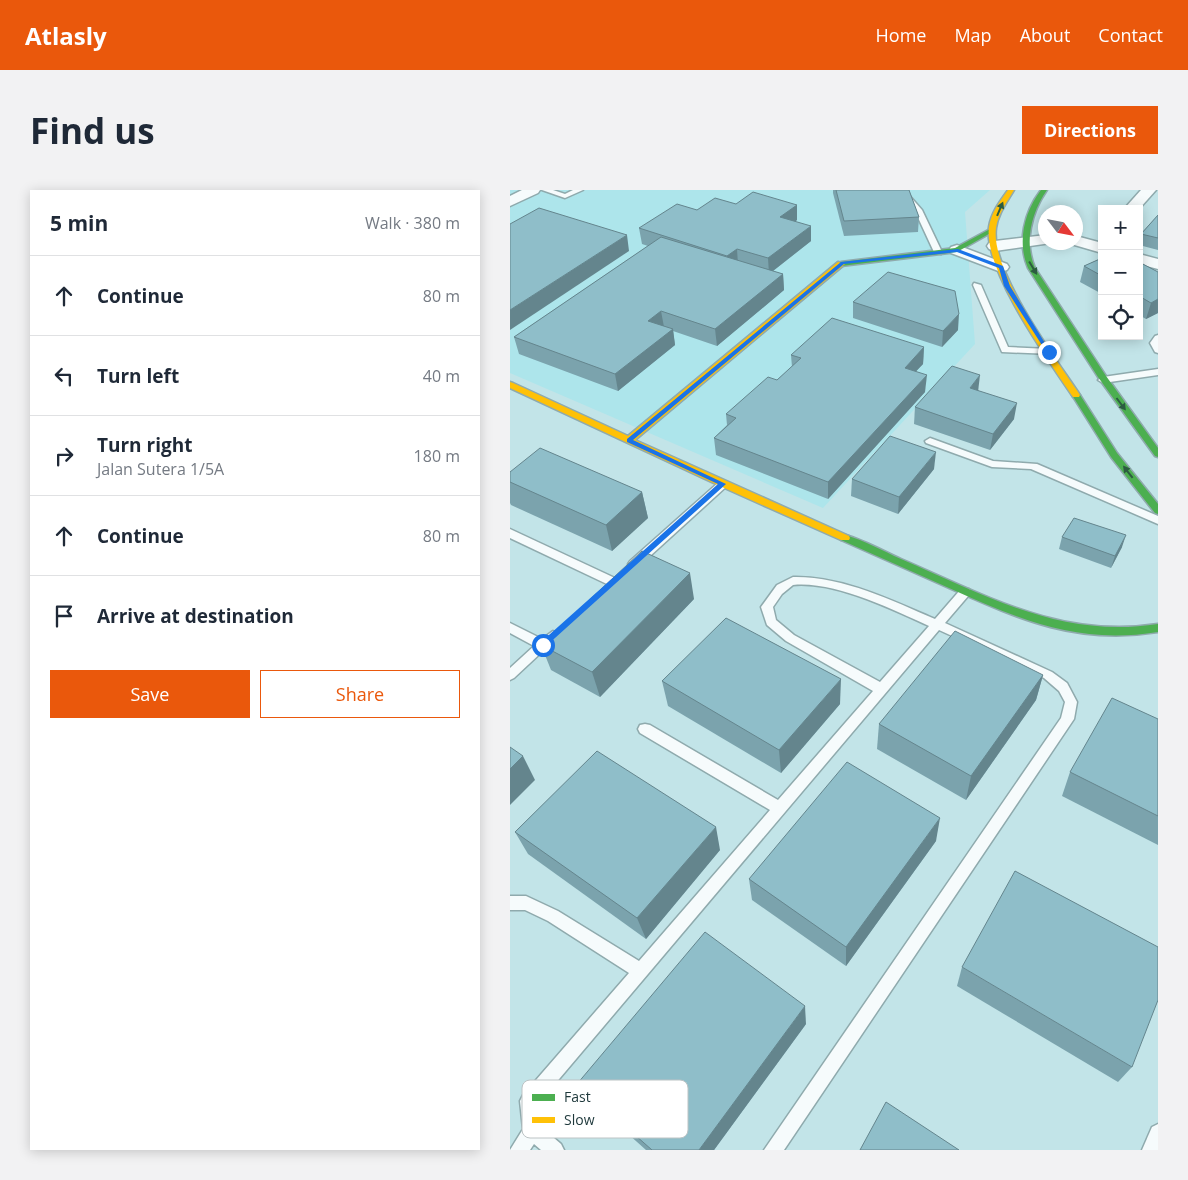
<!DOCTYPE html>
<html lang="en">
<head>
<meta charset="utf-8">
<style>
  :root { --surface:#fff; --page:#f2f2f3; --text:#1f2937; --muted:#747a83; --line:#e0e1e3; --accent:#ea580c }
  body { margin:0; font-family:"Open Sans",sans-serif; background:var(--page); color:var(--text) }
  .controls { position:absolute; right:15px; top:15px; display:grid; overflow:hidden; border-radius:0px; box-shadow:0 2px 12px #0003 }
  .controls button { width:45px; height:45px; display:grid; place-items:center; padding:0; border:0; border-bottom:1px solid var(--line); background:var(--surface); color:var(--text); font:25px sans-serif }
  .compass { position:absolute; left:528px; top:15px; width:45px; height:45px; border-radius:50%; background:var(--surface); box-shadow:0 2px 12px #0003; rotate:122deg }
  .stop { position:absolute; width:15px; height:15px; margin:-11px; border:4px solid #1a73e8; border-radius:50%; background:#fff }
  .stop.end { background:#1a73e8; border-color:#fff; box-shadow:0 1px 5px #0008 }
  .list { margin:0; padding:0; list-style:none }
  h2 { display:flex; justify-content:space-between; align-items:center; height:65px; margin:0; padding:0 20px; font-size:21px }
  h2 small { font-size:16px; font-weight:400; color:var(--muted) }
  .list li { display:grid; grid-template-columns:32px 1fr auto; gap:15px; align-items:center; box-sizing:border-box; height:80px; padding:0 20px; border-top:1px solid var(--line) }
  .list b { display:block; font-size:19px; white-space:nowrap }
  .list p { margin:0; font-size:16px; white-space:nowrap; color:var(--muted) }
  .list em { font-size:16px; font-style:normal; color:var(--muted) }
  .actions { display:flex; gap:10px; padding:15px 20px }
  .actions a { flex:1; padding:11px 0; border:1px solid var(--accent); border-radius:0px; text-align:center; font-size:18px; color:var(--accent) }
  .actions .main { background:var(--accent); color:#fff }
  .icon { flex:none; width:28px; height:28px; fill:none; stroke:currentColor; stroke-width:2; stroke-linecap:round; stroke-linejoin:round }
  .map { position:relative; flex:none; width:648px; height:960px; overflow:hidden; border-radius:0px }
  header { display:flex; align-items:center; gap:30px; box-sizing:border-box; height:70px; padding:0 25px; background:var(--accent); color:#fff }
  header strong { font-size:24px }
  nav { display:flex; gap:28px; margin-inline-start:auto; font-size:18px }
  .intro { display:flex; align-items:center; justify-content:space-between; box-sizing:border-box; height:120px; padding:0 30px }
  h1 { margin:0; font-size:35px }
  .button { padding:12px 22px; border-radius:0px; background:var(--accent); color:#fff; font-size:18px; font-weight:700 }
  main { display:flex; gap:30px; padding:0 30px }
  aside { flex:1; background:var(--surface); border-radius:0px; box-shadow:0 2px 12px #0003 }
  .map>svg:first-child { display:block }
  .built { fill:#ade5eb }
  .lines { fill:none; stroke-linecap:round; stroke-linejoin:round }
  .lane-casing { stroke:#8faaad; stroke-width:3 }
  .street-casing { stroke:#8faaad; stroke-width:3 }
  .fast-casing { stroke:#8faaad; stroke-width:3 }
  .slow-casing { stroke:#8faaad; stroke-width:3 }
  .lane { fill:#f6fbfc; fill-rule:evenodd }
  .street { fill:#f6fbfc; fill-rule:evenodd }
  .fast { fill:#4caf50; fill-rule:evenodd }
  .slow { fill:#ffc107; fill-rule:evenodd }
  .wall { fill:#7ba3ad }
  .shaded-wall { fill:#64858d }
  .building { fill:#8fbec9; stroke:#64858d }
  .oneway { fill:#2c5c41 }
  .route { fill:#1a73e8 }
  .key { fill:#fff; stroke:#bcc3c4; stroke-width:1 }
  .key-label { font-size:14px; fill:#1e383b }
</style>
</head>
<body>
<header>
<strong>Atlasly</strong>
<nav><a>Home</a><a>Map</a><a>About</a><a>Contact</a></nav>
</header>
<div class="intro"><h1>Find us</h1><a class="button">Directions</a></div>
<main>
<aside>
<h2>5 min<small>Walk · 380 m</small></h2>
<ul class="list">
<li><svg class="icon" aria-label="ahead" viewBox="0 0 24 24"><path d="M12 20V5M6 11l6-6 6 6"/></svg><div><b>Continue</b></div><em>80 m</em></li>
<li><svg class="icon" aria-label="left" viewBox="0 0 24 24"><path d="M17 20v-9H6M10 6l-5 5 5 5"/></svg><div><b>Turn left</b></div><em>40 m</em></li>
<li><svg class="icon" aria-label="right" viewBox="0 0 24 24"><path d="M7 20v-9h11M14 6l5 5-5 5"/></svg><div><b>Turn right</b><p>Jalan Sutera 1/5A</p></div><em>180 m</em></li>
<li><svg class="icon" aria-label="ahead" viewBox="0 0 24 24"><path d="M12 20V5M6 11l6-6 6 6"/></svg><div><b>Continue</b></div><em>80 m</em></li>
<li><svg class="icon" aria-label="arrive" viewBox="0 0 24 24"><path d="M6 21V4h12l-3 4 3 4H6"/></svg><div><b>Arrive at destination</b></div></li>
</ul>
<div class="actions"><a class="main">Save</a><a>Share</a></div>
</aside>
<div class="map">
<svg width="648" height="960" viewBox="0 0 648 960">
  <rect width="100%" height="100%" fill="#c2e4e8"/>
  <path class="built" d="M0 0H480L455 22 465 154 313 318 0 183Z"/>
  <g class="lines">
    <defs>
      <g id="lane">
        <path d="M32 0H43L55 4 63 0H73L55 8Z"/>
        <path d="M392 4H398L412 20 432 62 431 64 424 62 405 21 392 8Z"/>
        <path d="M464 93 471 95 498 157 539 159 543 162 542 164 492 162 463 95Z"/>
        <path d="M648 145V163L645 162 640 153 645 146Z"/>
        <path d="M648 179V185L593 193 588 190 593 187Z"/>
        <path d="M420 248 483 271 527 274 648 326V334L521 279 482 277 416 253 415 251Z"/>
        <path d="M213 291 218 294 217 296 128 377H120L118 374 120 371 209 292Z"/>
        <path d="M0 339 107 389 109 392 107 395H99L0 348Z"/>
        <path d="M283 387C332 386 381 410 425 429L451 399H459L461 402 459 405 435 433 542 482 557 493 567 512 564 529 274 960H254L551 528 555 512 549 501 534 488 429 440 28 914 30 936 51 954 54 960H31L24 954 20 960H0L13 939 10 911 13 905 119 783 38 731 15 720H0V706H16L48 721 129 771 260 620 130 543 128 539 130 535 135 534 140 535 268 610 363 501 276 451 257 435 251 417 267 395ZM283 395C325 391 381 419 419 436L370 492 284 445 266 430 263 417 272 404Z"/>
        <path d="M0 433 32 449 43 441 47 443 49 446 4 488 0 490V478L24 456 0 443Z"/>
        <path d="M648 934V960H632L642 937Z"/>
      </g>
      <g id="street">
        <path d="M12 0H30L28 3 0 16V6Z"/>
        <path d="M631 0H646L629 19H614Z"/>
        <path d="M536 45V52L541 53 485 61 479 59 477 56 479 53 485 51Z"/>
        <path d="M566 46 592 53V63L561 54 559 52H566Z"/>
        <path d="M447 55 497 74 499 77 497 80 491 82 441 63 439 60 441 57Z"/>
        <path d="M629 64 648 69V79L629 74Z"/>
      </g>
      <g id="fast">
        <path d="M531 0H537C521 23 514 52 525 78L596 186 648 258V267L645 266 588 187 518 78C507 52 514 22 531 0Z"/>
        <path d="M482 38 484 39V41L447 62 331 76 327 74 331 72 445 58Z"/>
        <path d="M566 202 570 205 607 263 648 314V324L645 323 601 267 562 205Z"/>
        <path d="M335 345C354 350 373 361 391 369 477 406 551 449 648 434V442C567 455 511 430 439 398 403 382 367 366 331 350L330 348Z"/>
      </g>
      <g id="slow">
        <path d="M498 0H504C497 12 488 24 486 38 480 81 546 169 570 205L569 207H563C539 171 473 80 479 37 481 23 490 11 498 0Z"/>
        <path d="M328 72 335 74 125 250 339 346 340 348 339 350H331L210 296 0 198V192L3 193 118 246Z"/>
      </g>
    </defs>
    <use href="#lane" class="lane-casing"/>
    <use href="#street" class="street-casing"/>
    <use href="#fast" class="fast-casing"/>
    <use href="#slow" class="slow-casing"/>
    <use href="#lane" class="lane"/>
    <use href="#street" class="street"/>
    <use href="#fast" class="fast"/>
    <use href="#slow" class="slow"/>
  </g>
  <g class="wall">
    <path d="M323 0H399L409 27 408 42 334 46 323 3Z"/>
    <path d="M226 14 287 15V30L285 31 301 51 263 81 273 84 274 100 207 156 163 141 165 155 108 201 9 164 4 147 138 56 132 54 129 38 187 20Z"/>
    <path d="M648 25V60L629 55V49L631 44Z"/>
    <path d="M592 68V104L570 92 574 76Z"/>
    <path d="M629 72 648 82V123L636 129 629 125Z"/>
    <path d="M343 112 448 140 432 157 343 128Z"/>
    <path d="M414 157 413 174 406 181 415 202 318 309 206 265 204 248 217 235 216 224 267 190 282 177 281 165Z"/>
    <path d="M468 200 504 229 480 260 404 234 405 217Z"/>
    <path d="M424 279 388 324 341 306 342 289Z"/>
    <path d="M0 282 132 302 138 328 102 361 1 315 0 313Z"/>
    <path d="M552 347 612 357 601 378 549 359Z"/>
    <path d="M184 409 90 507 41 480 31 455Z"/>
    <path d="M533 485 526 510 456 610 367 559 369 534Z"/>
    <path d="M152 491 330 514 271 583 158 516Z"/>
    <path d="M648 529V655L552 606 560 582Z"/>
    <path d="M5 642 210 660 136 749 18 664Z"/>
    <path d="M426 651 336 776 242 710 239 689Z"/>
    <path d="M452 777 622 877 608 892 447 796Z"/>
    <path d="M296 834 204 960H136L79 909 67 894Z"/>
  </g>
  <g class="shaded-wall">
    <path d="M287 15V30L271 43 270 27Z"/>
    <path d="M301 36V51L259 84 258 68Z"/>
    <path d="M117 45 119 61 0 140V120Z"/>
    <path d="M227 59 228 75 219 81 217 66Z"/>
    <path d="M273 84 274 100 207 156 205 139Z"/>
    <path d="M648 109V123L636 129 641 113Z"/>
    <path d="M151 121 154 137 138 131Z"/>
    <path d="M449 124 448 140 432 157 433 141Z"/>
    <path d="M163 139 165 155 108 201 105 184Z"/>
    <path d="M414 157 413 174 394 194 395 178Z"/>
    <path d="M417 185 415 202 318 309V292Z"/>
    <path d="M470 185 468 202 460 198Z"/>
    <path d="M507 213 504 229 480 260 483 244Z"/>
    <path d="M426 262 424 279 388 324 389 307Z"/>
    <path d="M132 302 138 328 102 361 96 335Z"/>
    <path d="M616 345 612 357 601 378 605 366Z"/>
    <path d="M180 383 184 409 90 507 82 482Z"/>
    <path d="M533 485 526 510 456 610 461 586Z"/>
    <path d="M331 489 330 514 271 583 269 560Z"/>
    <path d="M13 566 25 590 0 615V579Z"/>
    <path d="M430 628 426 651 336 776V757Z"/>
    <path d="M206 637 210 660 136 749 127 728Z"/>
    <path d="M295 816 296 834 204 960H189Z"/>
  </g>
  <g class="building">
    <path d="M326 0H399L409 27 334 31Z"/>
    <path d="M243 2 287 15 270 27 301 36 258 68 227 59 217 66 129 38 167 14 187 20 205 8 226 14Z"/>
    <path d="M29 18 117 45 0 120V34Z"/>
    <path d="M648 25V48L631 44Z"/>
    <path d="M151 47 273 84 205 139 151 121 138 131 163 139 105 184 4 147Z"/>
    <path d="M592 68V86L574 76Z"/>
    <path d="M629 72 648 82V109L641 113 629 106Z"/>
    <path d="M378 82 445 101 449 124 433 141 343 112Z"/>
    <path d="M322 128 414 157 395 178 417 185 318 292 204 248 226 228 216 224 258 187 267 190 291 168 281 165Z"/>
    <path d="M442 176 470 185 460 198 507 213 483 244 405 217Z"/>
    <path d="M380 246 426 262 389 307 342 289Z"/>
    <path d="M30 258 132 302 96 335 0 292V282Z"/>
    <path d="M564 328 616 345 605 366 552 347Z"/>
    <path d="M132 361 180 383 82 482 31 455Z"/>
    <path d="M216 428 331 489 269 560 152 491Z"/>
    <path d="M445 441 533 485 461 586 369 534Z"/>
    <path d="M602 508 648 529V626L560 582Z"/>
    <path d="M0 557 13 566 0 579Z"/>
    <path d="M87 561 206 637 127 728 5 642Z"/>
    <path d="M337 572 430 628 336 757 239 689Z"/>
    <path d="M505 681 648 757V810L622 877 452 777Z"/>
    <path d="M195 742 295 816 189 960H142L67 894Z"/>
    <path d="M376 912 449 960H350Z"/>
  </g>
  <defs><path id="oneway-solid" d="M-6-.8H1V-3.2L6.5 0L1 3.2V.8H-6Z" transform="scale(1.25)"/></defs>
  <g class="oneway">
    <use href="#oneway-solid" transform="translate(490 19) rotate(-67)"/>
    <use href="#oneway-solid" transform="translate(523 78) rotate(59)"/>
    <use href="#oneway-solid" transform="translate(611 214) rotate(53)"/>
    <use href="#oneway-solid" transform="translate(618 282) rotate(-128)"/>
  </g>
  <path class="route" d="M448 59 493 76 500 96 541 163H537L494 96 489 78 447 62 334 74 123 250 216 294 35 457H30V453L208 294 117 252V249L331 72Z"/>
  <rect x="12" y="890" width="166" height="58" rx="8" class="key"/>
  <rect x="22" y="904" width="23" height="7" fill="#4caf50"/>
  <rect x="22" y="927" width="23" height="6" fill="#ffc107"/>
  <g class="key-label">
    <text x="54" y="912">Fast</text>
    <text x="54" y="935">Slow</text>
  </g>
</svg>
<div class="controls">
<button>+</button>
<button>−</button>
<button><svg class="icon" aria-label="locate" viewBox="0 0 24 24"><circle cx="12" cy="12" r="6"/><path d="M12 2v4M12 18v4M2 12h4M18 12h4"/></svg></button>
</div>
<svg class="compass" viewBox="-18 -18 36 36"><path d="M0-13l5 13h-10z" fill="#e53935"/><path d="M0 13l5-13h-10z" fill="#747a83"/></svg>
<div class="stop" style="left:33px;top:455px"></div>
<div class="stop end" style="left:539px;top:162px"></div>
</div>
</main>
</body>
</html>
